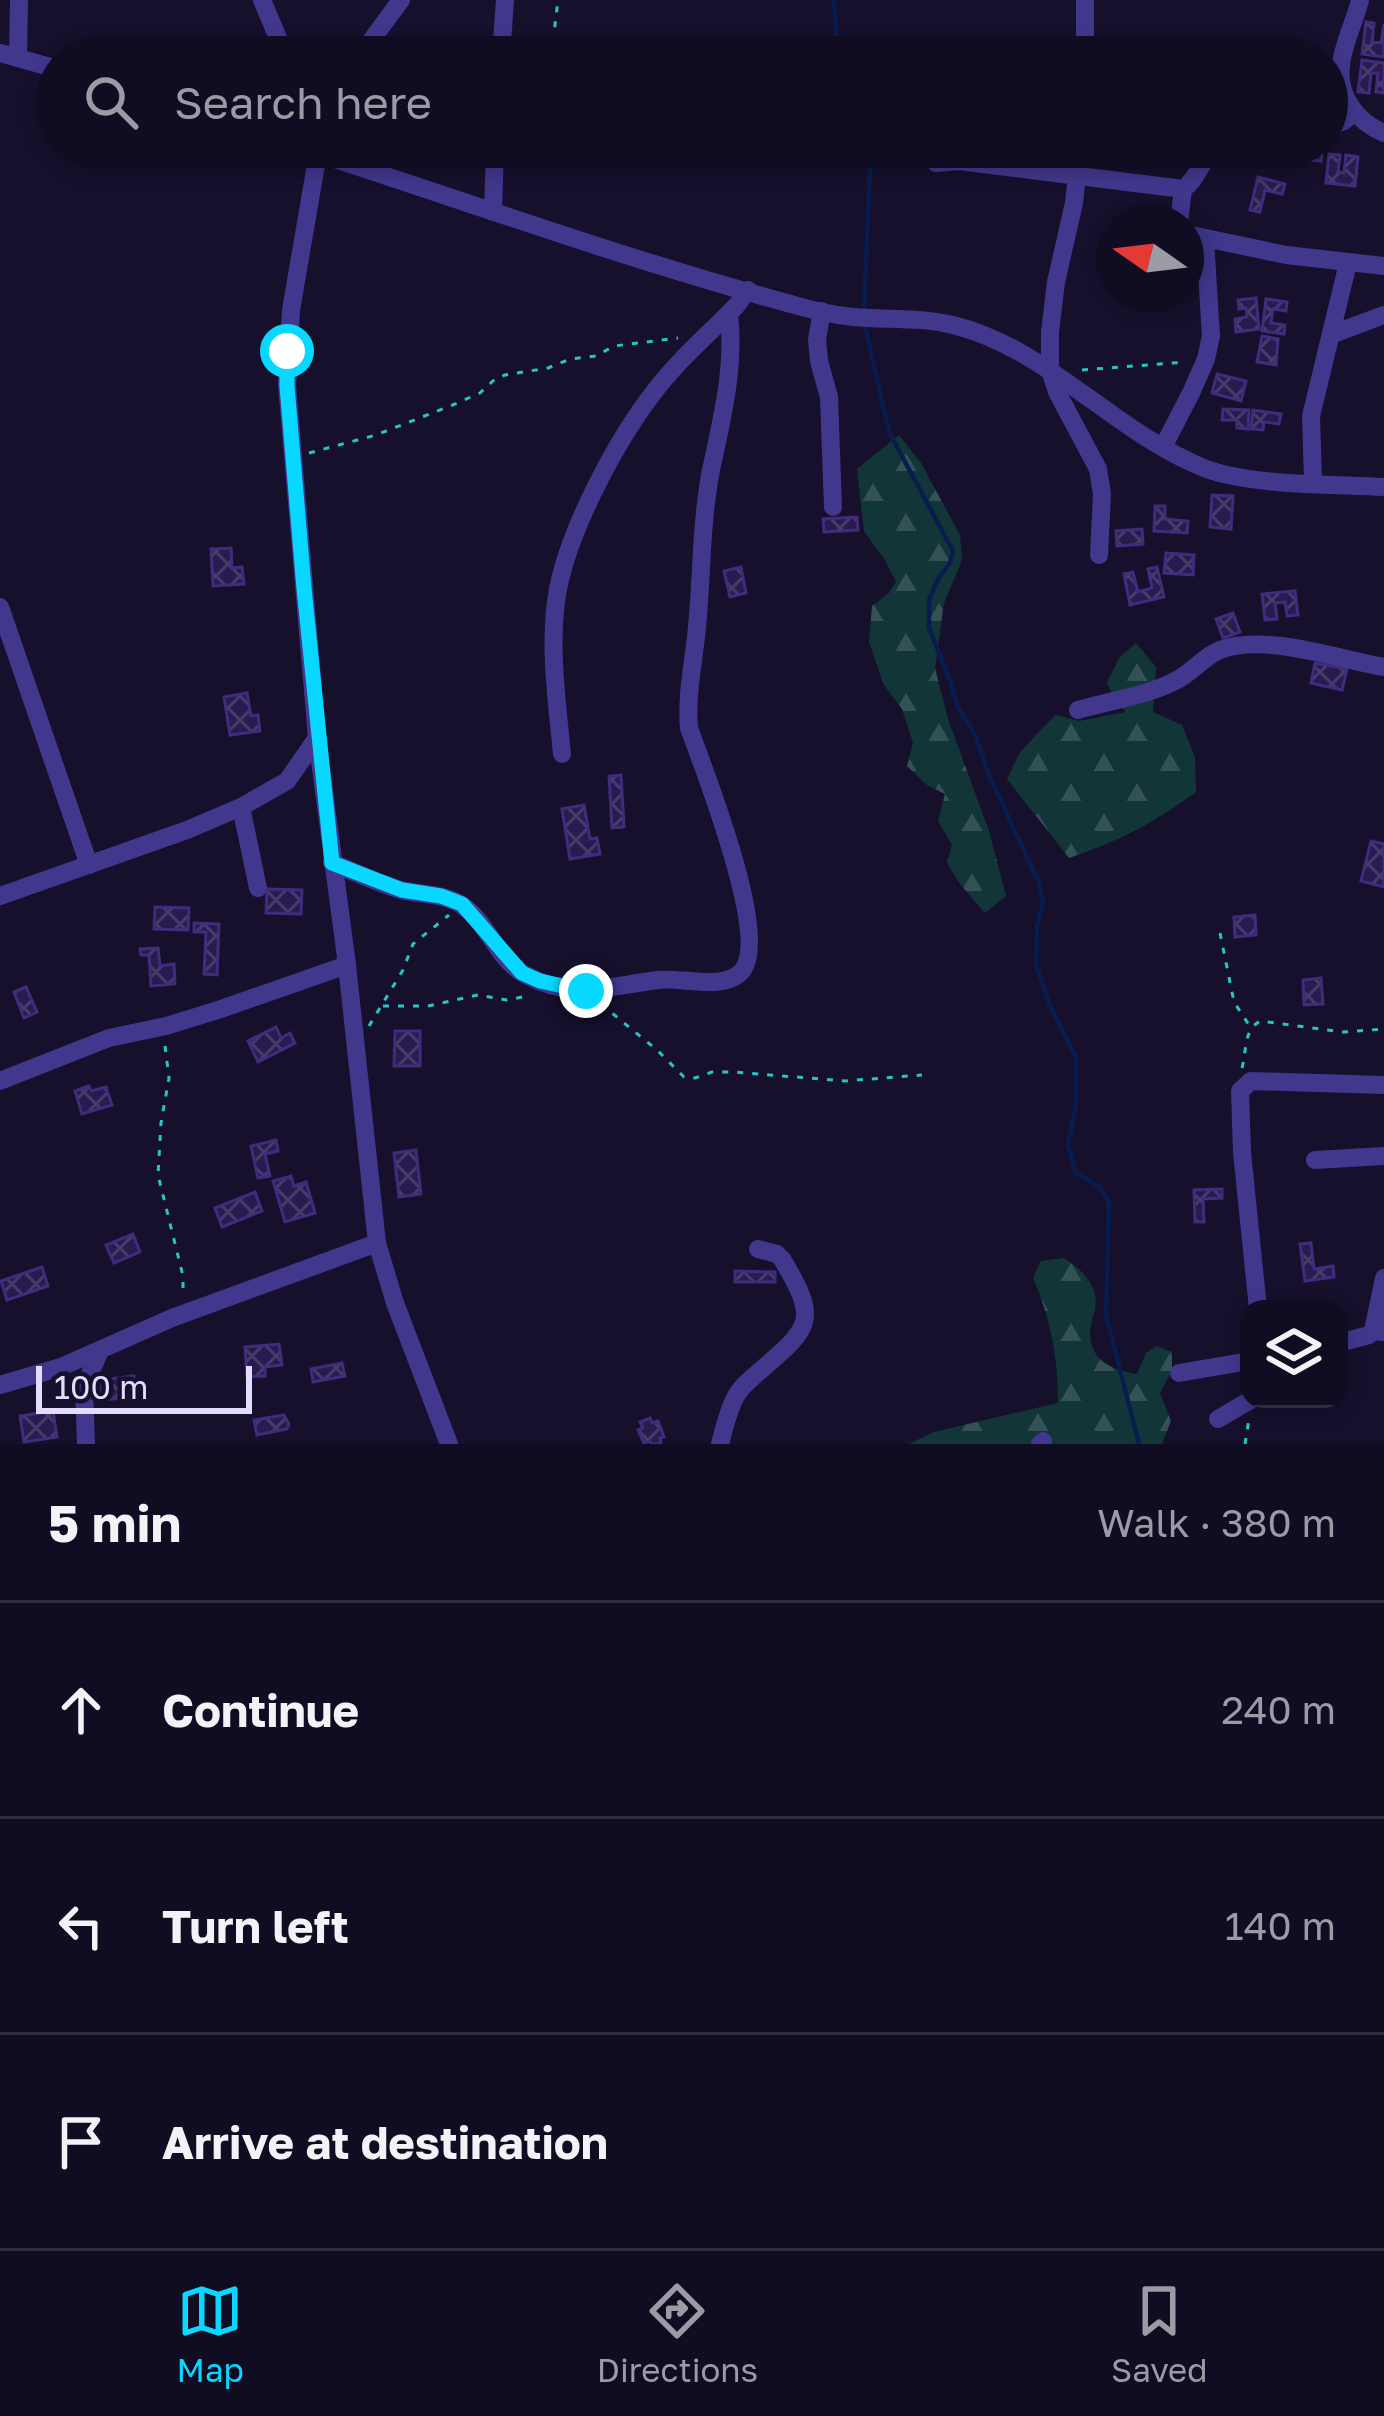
<!DOCTYPE html>
<html lang="en">
<head>
<meta charset="utf-8">
<style>
  :root { --surface:#100c22; --page:#1e1a2f; --text:#f1f3f6; --muted:#9c9ba5; --line:#302c40; --accent:#08d8ff }
  body { margin:0; font-family:"Golos Text",sans-serif; background:var(--page); color:var(--text) }
  .controls { position:absolute; right:36px; bottom:36px; display:grid; overflow:hidden; border-radius:24px; box-shadow:0 6px 18px #0003 }
  .controls button { width:108px; height:108px; display:grid; place-items:center; padding:0; border:0; border-bottom:3px solid var(--line); background:var(--surface); color:var(--text); font:60px sans-serif }
  .compass { position:absolute; left:1096px; top:204px; width:108px; height:108px; border-radius:50%; background:var(--surface); box-shadow:0 6px 18px #0003; rotate:284deg }
  .scale { position:absolute; left:36px; bottom:30px; width:216px; box-sizing:border-box; padding-left:12px; border:6px solid #e2dcff; border-top:0; font-size:33px; line-height:42px; white-space:nowrap; color:#e2dcff; -webkit-text-stroke:9px #16102d; paint-order:stroke }
  .stop { position:absolute; width:36px; height:36px; margin:-27px; border:9px solid #08d8ff; border-radius:50%; background:#fff }
  .stop.end { background:#08d8ff; border-color:#fff; box-shadow:0 3px 12px #0008 }
  .list { margin:0; padding:0; list-style:none }
  h2 { display:flex; justify-content:space-between; align-items:center; height:156px; margin:0; padding:0 48px; font-size:51px }
  h2 small { font-size:39px; font-weight:400; color:var(--muted) }
  .list li { display:grid; grid-template-columns:78px 1fr auto; gap:36px; align-items:center; box-sizing:border-box; height:216px; padding:0 48px; border-top:3px solid var(--line) }
  .list b { display:block; font-size:45px; white-space:nowrap }
  .list em { font-size:39px; font-style:normal; color:var(--muted) }
  .icon { flex:none; width:66px; height:66px; fill:none; stroke:currentColor; stroke-width:2; stroke-linecap:round; stroke-linejoin:round }
  .map { position:relative; flex:none; width:1384px; height:1444px; overflow:hidden }
  .search { position:absolute; background:var(--surface); box-shadow:0 6px 18px #0003; left:36px; right:36px; top:36px; height:132px; display:flex; align-items:center; gap:30px; box-sizing:border-box; padding:0 42px; border-radius:66px; color:var(--muted); font-size:45px }
  .sheet { height:804px; background:var(--surface) }
  nav { display:flex; justify-content:space-around; align-items:center; box-sizing:border-box; height:168px; border-top:3px solid var(--line); background:var(--surface); font-size:33px; color:var(--muted) }
  nav a { display:grid; justify-items:center; gap:6px }
  nav .on { color:var(--accent) }
  .map>svg:first-child { display:block }
  .forest { fill:url(#forest-firs) }
  .lines { fill:none; stroke-linecap:round; stroke-linejoin:round }
  .stream { stroke:#081d4e; stroke-width:4.5 }
  .building { fill:url(#building-cross-hatch); stroke:#402b7c; stroke-width:3 }
  .path { stroke:#29c5c5; stroke-width:3; stroke-dasharray:6 9; stroke-linecap:butt }
  .minor { stroke:#41388e; stroke-width:18 }
  .route { stroke:#08d8ff; stroke-width:15 }
</style>
</head>
<body>
<div class="map">
<svg width="1384" height="1444" viewBox="0 0 1384 1444">
  <defs>
    <pattern id="forest-firs" width="22" height="20" patternUnits="userSpaceOnUse" patternTransform="scale(3)"><rect width="22" height="20" fill="#123637"/><path d="M5 1l3.5 6h-7zM16 11l3.5 6h-7z" fill="#345255"/></pattern>
    <pattern id="building-cross-hatch" width="8" height="8" patternUnits="userSpaceOnUse" patternTransform="scale(3)"><rect width="8" height="8" fill="#281b4f"/><path d="M0 0l8 8M0 8l8-8" fill="none" stroke="#473c69"/></pattern>
  </defs>
  <rect width="100%" height="100%" fill="#16102d"/>
  <g class="forest">
    <path d="M899 435 921 463 960 535 962 560 944 603 935 668 948 719 989 831 1006 896 985 913 960 884 947 863 952 845 938 821 945 794 927 785 907 766 913 743 902 709 884 685 869 642 872 606 889 593 896 582 885 560 864 531 857 469Z"/>
    <path d="M1136 643 1156 667 1153 712 1182 725 1195 758 1196 792C1152 824 1121 840 1069 858L1007 779 1020 752 1055 715 1079 721 1126 712 1117 703 1107 683 1119 658Z"/>
    <path d="M1064 1258C1078 1268 1091 1277 1095 1295 1098 1307 1090 1321 1090 1334 1091 1362 1113 1370 1137 1374L1146 1353 1156 1346 1172 1352V1370L1160 1393 1171 1421 1162 1444H909L934 1432 1058 1403C1058 1358 1051 1319 1033 1278L1041 1261Z"/>
  </g>
  <g class="lines">
    <g class="stream">
      <path d="M834 0 837 40 845 57"/>
      <path d="M864 309 871 147"/>
      <path d="M864 321 889 432 953 551 950 563 938 579 929 600V628L951 683 958 708 975 734 988 773 1039 883 1043 903 1037 926 1036 965 1051 1008 1076 1058V1104L1068 1145 1076 1173 1099 1186 1109 1203 1106 1315 1139 1444"/>
    </g>
  </g>
  <g class="building">
    <path d="M1366 22 1374 23 1372 42 1381 43 1384 24V57L1362 54Z"/>
    <path d="M1362 60 1384 63V93L1376 92 1378 73H1371L1369 93 1358 92Z"/>
    <path d="M1286 147H1323L1321 161 1285 157Z"/>
    <path d="M1329 154 1340 155 1338 172 1344 173 1346 155 1358 157 1355 186 1326 183Z"/>
    <path d="M1258 177 1285 184 1282 194 1265 190 1260 212 1250 210Z"/>
    <path d="M1256 298 1259 329 1236 332 1235 319 1247 317 1246 308 1239 309 1238 300Z"/>
    <path d="M1266 299 1287 302 1286 311 1273 309 1271 323 1285 325 1284 334 1262 331Z"/>
    <path d="M1262 336 1278 339 1276 365 1257 362Z"/>
    <path d="M1217 374 1246 381 1241 401 1212 393Z"/>
    <path d="M1223 409 1249 410 1248 429 1237 428V420H1222Z"/>
    <path d="M1253 410 1281 414 1279 424 1264 422 1263 430 1251 429Z"/>
    <path d="M1212 495 1233 496 1231 529 1210 527Z"/>
    <path d="M1155 506H1165V519L1188 521 1187 533 1154 531Z"/>
    <path d="M857 517 858 530 824 532 823 519Z"/>
    <path d="M1142 529 1143 544 1117 546 1116 531Z"/>
    <path d="M231 548 232 568 242 567 244 584 213 586 211 549Z"/>
    <path d="M1166 553 1194 555 1193 575 1164 573Z"/>
    <path d="M741 567 746 593 730 597 724 571Z"/>
    <path d="M1157 567 1164 597 1130 605 1124 574 1133 572 1138 592 1152 588 1148 569Z"/>
    <path d="M1295 591 1298 615 1287 616 1285 602 1275 603 1277 619 1265 620 1262 594Z"/>
    <path d="M1233 613 1240 632 1223 638 1216 619Z"/>
    <path d="M1315 663 1347 669 1342 690 1311 683Z"/>
    <path d="M247 693 251 716 258 715 260 731 230 735 224 697Z"/>
    <path d="M621 775 624 827 612 828 609 776Z"/>
    <path d="M584 805 590 839 597 838 600 854 570 859 562 809Z"/>
    <path d="M1371 841 1384 844V887L1361 881Z"/>
    <path d="M267 889 302 890 301 914 266 913Z"/>
    <path d="M155 907 189 908 188 930 154 929Z"/>
    <path d="M1255 915 1256 935 1235 937 1234 917Z"/>
    <path d="M194 923 219 924 217 975 204 974 206 932H194Z"/>
    <path d="M158 948 160 966 174 964 175 984 151 986 149 955H141L140 949Z"/>
    <path d="M1321 978 1323 1004 1304 1005 1303 980Z"/>
    <path d="M26 987 37 1012 24 1018 14 992Z"/>
    <path d="M276 1027 281 1038 290 1033 295 1043 258 1062 248 1041Z"/>
    <path d="M395 1031H420V1066H394Z"/>
    <path d="M89 1086 91 1091 106 1087 112 1105 82 1114 75 1091Z"/>
    <path d="M276 1140 278 1151 265 1154 270 1176 258 1178 251 1146Z"/>
    <path d="M416 1150 421 1194 399 1197 394 1153Z"/>
    <path d="M291 1176 294 1186 306 1182 315 1213 285 1222 273 1181Z"/>
    <path d="M1222 1189V1198L1203 1199 1204 1222H1195L1194 1190Z"/>
    <path d="M255 1192 262 1211 222 1227 215 1208Z"/>
    <path d="M133 1234 140 1252 114 1263 106 1245Z"/>
    <path d="M1311 1243 1314 1269 1333 1266 1334 1277 1305 1281 1300 1244Z"/>
    <path d="M42 1267 48 1286 7 1300 1 1281Z"/>
    <path d="M735 1271 775 1272V1282H735Z"/>
    <path d="M279 1344 282 1365 265 1367V1376L247 1377 245 1347Z"/>
    <path d="M342 1363 345 1376 313 1382 311 1369Z"/>
    <path d="M134 1376 136 1397 101 1400 100 1380Z"/>
    <path d="M53 1411 57 1437 24 1442 20 1416Z"/>
    <path d="M284 1415 289 1424 287 1429 257 1435 254 1420Z"/>
    <path d="M650 1418 652 1423 658 1421 664 1437 660 1438 661 1444H651L650 1441 644 1443 638 1430 643 1428 640 1422Z"/>
  </g>
  <g class="lines">
    <g class="path">
      <path d="M1099 45 1157 57"/>
      <path d="M551 57 558 0"/>
      <path d="M1082 370 1186 362"/>
      <path d="M309 453 376 435 455 404 480 393 495 379 505 375 548 368 570 359 596 356 614 346 678 338"/>
      <path d="M1220 933 1234 1002 1249 1025"/>
      <path d="M601 1004 657 1050 684 1077 695 1078 712 1072H734L845 1081 922 1075"/>
      <path d="M383 1006H428L478 995 507 1000 527 996"/>
      <path d="M369 1026 403 970 413 944 449 915"/>
      <path d="M165 1046 169 1078 161 1123 158 1175 183 1276V1296"/>
      <path d="M1242 1068C1247 1050 1243 1031 1260 1021L1343 1032 1384 1029"/>
      <path d="M1245 1444 1249 1419"/>
    </g>
    <g class="minor">
      <path d="M262 0 286 57"/>
      <path d="M1085 0V57"/>
      <path d="M1360 0C1355 21 1343 44 1341 65 1337 96 1357 122 1384 133"/>
      <path d="M0 53 57 69"/>
      <path d="M359 57 401 0"/>
      <path d="M501 57 505 0"/>
      <path d="M18 58 19 0"/>
      <path d="M1327 127 1344 121 1353 113"/>
      <path d="M298 147C462 200 625 259 791 304 811 310 833 315 853 317 886 320 921 317 953 325 1049 349 1114 432 1204 468 1249 486 1333 484 1384 487"/>
      <path d="M1080 147 1074 203 1056 282 1050 332V370L1057 392 1098 469 1102 494 1099 555"/>
      <path d="M318 153 291 310 287 385 317 738 347 965 377 1243 395 1303 449 1444"/>
      <path d="M936 163 959 161 1183 189C1198 179 1202 158 1216 147"/>
      <path d="M493 212 495 147"/>
      <path d="M1179 222 1183 189"/>
      <path d="M1186 234 1286 255 1384 266"/>
      <path d="M822 311 817 339 819 361 829 397 833 507"/>
      <path d="M1333 334 1384 315"/>
      <path d="M1163 447 1191 393 1206 359 1211 336 1205 240"/>
      <path d="M1313 482 1311 416 1348 263"/>
      <path d="M0 607 89 865"/>
      <path d="M1078 710C1109 701 1146 696 1175 681 1192 673 1204 656 1220 650 1265 633 1337 659 1384 667"/>
      <path d="M562 754C557 701 548 642 558 589 570 528 616 441 654 392 678 360 710 333 737 305L748 290"/>
      <path d="M241 807 258 888"/>
      <path d="M332 863C355 872 378 883 401 890 421 895 445 893 463 906 488 923 497 959 524 974 572 1001 608 986 658 980 682 977 719 990 739 974 775 945 703 768 689 728 686 694 694 661 697 627 702 574 701 522 711 470 722 418 735 368 729 314"/>
      <path d="M0 896 187 830 241 807 287 781 317 738"/>
      <path d="M0 1081 109 1038 166 1026 218 1010 347 965"/>
      <path d="M1315 1160 1384 1156"/>
      <path d="M1384 1278 1373 1331 1384 1332"/>
      <path d="M1258 1309 1242 1152 1240 1091 1251 1081 1384 1085"/>
      <path d="M1339 1343 1369 1335 1373 1331"/>
      <path d="M1179 1373 1249 1361"/>
      <path d="M0 1385 61 1367 172 1318 377 1243"/>
      <path d="M1218 1419 1252 1399"/>
      <path d="M86 1444 84 1388 99 1353"/>
      <path d="M720 1444C724 1429 728 1411 735 1398 740 1387 752 1378 761 1370 811 1327 819 1320 782 1259L777 1254 758 1249"/>
      <path d="M1040 1444 1043 1441"/>
    </g>
  </g>
  <g class="lines">
    <path class="route" d="M287 351V386L304 588 332 863 402 890 441 896 462 904 522 973 540 981 586 991"/>
  </g>
</svg>
<div class="controls">
<button><svg class="icon" aria-label="layers" viewBox="0 0 24 24"><path d="M12 4l9 5-9 5-9-5zM3 14l9 5 9-5"/></svg></button>
</div>
<svg class="compass" viewBox="-18 -18 36 36"><path d="M0-13l5 13h-10z" fill="#e53935"/><path d="M0 13l5-13h-10z" fill="#9c9ba5"/></svg>
<div class="scale">100 m</div>
<div class="stop" style="left:287px;top:351px"></div>
<div class="stop end" style="left:586px;top:991px"></div>
<div class="search"><svg class="icon" aria-label="search" viewBox="0 0 24 24"><circle cx="10" cy="10" r="6"/><path d="M15 15l6 6"/></svg>Search here</div>
</div>
<section class="sheet">
<h2>5 min<small>Walk · 380 m</small></h2>
<ul class="list">
<li><svg class="icon" aria-label="ahead" viewBox="0 0 24 24"><path d="M12 20V5M6 11l6-6 6 6"/></svg><div><b>Continue</b></div><em>240 m</em></li>
<li><svg class="icon" aria-label="left" viewBox="0 0 24 24"><path d="M17 20v-9H6M10 6l-5 5 5 5"/></svg><div><b>Turn left</b></div><em>140 m</em></li>
<li><svg class="icon" aria-label="arrive" viewBox="0 0 24 24"><path d="M6 21V4h12l-3 4 3 4H6"/></svg><div><b>Arrive at destination</b></div></li>
</ul>
</section>
<nav>
<a class="on"><svg class="icon" aria-label="map" viewBox="0 0 24 24"><path d="M3 6l6-2 6 2 6-2v14l-6 2-6-2-6 2zM9 4v14M15 6v14"/></svg>Map</a>
<a><svg class="icon" aria-label="directions" viewBox="0 0 24 24"><path d="M12 3l9 9-9 9-9-9zM9 14v-3h6M13 9l2 2-2 2"/></svg>Directions</a>
<a><svg class="icon" aria-label="saved" viewBox="0 0 24 24"><path d="M7 4h10v16l-5-4-5 4z"/></svg>Saved</a>
</nav>
</body>
</html>
